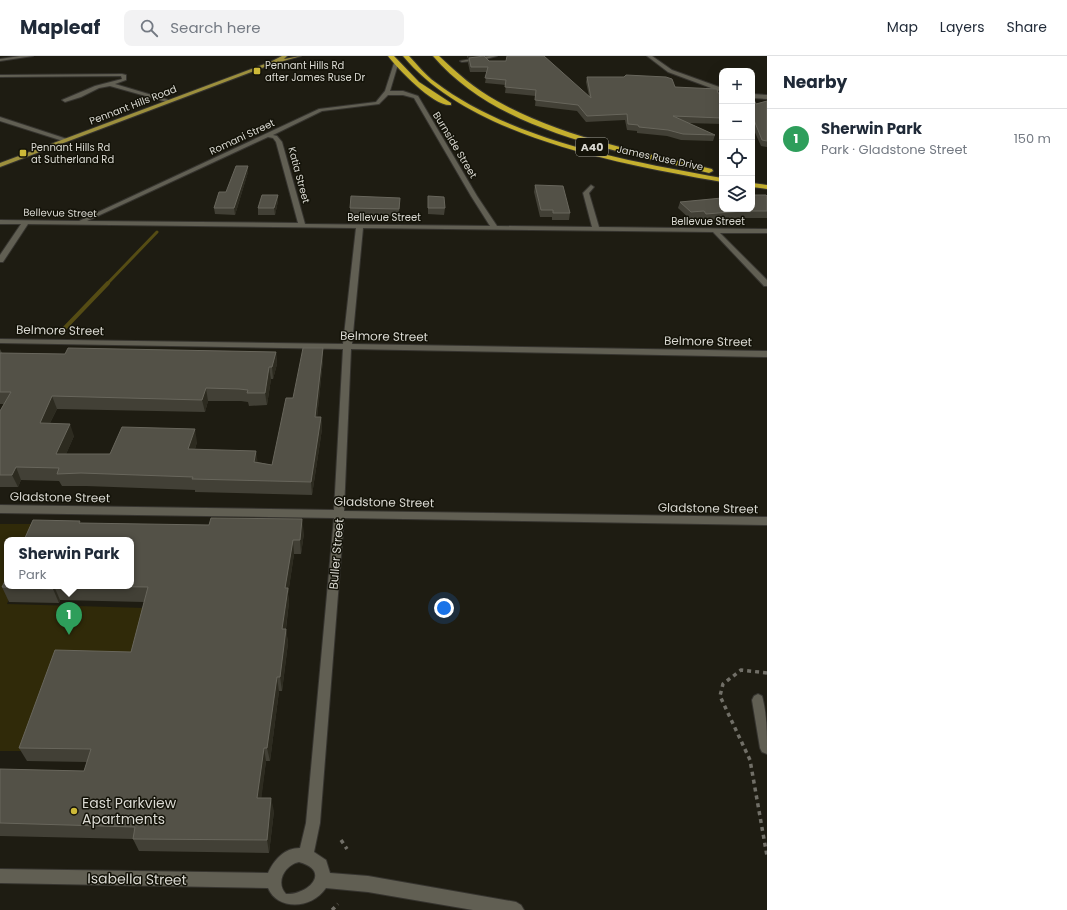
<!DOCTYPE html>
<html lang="en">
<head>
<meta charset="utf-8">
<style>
  :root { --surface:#fff; --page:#f2f2f3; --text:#1f2937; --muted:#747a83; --line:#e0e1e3; --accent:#6d6a37 }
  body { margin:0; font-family:Poppins,sans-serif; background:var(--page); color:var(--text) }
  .controls { position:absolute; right:12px; top:12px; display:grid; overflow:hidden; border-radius:8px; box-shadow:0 4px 16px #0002 }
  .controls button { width:36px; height:36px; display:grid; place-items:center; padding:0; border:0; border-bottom:1px solid var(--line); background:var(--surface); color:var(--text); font:20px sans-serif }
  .you { position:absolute; left:444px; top:552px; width:14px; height:14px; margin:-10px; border:3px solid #fff; border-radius:50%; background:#1a73e8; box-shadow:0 0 0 6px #1a73e833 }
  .badge { display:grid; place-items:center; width:26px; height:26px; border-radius:50%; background:var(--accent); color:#fff; font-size:13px; font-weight:700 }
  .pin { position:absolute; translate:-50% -33px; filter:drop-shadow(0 1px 2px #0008) }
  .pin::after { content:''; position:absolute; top:21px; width:14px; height:12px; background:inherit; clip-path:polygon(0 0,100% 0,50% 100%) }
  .popup { position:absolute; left:4px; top:481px; width:130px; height:52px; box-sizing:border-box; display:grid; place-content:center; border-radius:8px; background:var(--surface); filter:drop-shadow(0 1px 3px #0005); font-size:13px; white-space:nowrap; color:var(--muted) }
  .popup b { font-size:15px; color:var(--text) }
  .popup::after { content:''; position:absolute; left:50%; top:100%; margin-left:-8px; border:8px solid transparent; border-top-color:var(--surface) }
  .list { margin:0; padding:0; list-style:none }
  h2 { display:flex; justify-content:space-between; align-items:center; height:52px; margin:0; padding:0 16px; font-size:17px }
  h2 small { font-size:13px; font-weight:400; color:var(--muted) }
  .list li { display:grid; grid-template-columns:26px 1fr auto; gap:12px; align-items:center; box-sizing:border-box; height:60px; padding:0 16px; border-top:1px solid var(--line) }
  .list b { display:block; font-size:15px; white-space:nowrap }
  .list p { margin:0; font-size:13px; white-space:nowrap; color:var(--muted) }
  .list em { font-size:13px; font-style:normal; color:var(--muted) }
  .icon { flex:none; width:22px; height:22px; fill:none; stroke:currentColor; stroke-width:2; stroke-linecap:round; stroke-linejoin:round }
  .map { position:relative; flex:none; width:767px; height:854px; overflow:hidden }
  header { display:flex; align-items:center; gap:24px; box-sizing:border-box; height:56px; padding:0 20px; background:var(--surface); border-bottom:1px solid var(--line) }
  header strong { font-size:19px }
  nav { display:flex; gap:22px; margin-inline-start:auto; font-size:14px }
  .search { width:280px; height:36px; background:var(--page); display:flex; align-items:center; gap:10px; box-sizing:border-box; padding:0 14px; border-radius:8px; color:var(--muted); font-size:15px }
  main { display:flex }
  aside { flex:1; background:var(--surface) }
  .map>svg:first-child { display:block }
  .green { fill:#302a09 }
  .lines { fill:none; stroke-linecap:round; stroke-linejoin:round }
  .stream-far1 { stroke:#554c14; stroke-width:3 }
  .stream { stroke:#554c14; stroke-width:4 }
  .minor-casing { stroke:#36342f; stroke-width:2 }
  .major-casing { stroke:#36342f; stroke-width:2 }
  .highway-casing { stroke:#36342f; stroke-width:2 }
  .path-far1 { stroke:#716f67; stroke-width:2.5; stroke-dasharray:3 3; stroke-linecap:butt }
  .path { stroke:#716f67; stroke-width:3.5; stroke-dasharray:4 4; stroke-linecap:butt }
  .minor { fill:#615f53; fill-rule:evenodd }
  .major { fill:#9c8f3d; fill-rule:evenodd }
  .highway { fill:#c4af2e; fill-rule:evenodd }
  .wall { fill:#424036 }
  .shaded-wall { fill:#2d2b20 }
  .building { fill:#535147; stroke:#68665c }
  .poi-dot { fill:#cdb938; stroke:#141309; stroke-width:1.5 }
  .labels { text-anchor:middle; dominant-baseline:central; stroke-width:3; stroke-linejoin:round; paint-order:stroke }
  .far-poi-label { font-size:10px; fill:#dad9d2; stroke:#141309; text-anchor:start }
  .far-street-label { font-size:10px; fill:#dad9d2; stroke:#141309 }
  .shield { fill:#141309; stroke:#9f9e96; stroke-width:1 }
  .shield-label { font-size:11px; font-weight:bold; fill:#dad9d2 }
  .street-label { font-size:12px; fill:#dad9d2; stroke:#141309 }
  .near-poi-label { font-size:14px; fill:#dad9d2; stroke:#141309; text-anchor:start }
  .near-street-label { font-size:14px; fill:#dad9d2; stroke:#141309 }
</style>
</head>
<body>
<header>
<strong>Mapleaf</strong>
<div class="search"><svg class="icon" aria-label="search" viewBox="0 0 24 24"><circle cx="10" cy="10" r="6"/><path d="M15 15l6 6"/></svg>Search here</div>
<nav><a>Map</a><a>Layers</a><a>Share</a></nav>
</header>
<main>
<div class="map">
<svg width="767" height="854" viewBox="0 0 767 854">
  <rect width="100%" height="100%" fill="#1e1c12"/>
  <path class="green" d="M0 468H41L35 484H7V530H14L7 548 146 552 131 606 28 695H0Z"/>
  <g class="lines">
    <path class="stream-far1" d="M107 228 157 176"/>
    <path class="stream" d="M60 277 108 227"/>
    <defs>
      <g id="minor">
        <path d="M20 0H33L0 5V3Z"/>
        <path d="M489 0H497L482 4 462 6 460 5Z"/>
        <path d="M647 0H652L672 14 722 32V36L668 16Z"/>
        <path d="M394 7 398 8 390 35H403L418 40 477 140 497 170 592 171 583 137 591 129 594 131 589 137 599 171 767 173V177H720L767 224V230H764L713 176 363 172 352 288 767 295V301L351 293 344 455 767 461V469L344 462 320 767 314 796 326 804 330 817 368 820 516 846 521 849 524 854H473L368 836 326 832C311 854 277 854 268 832L0 827V813L268 817C274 804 284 792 300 792L306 767 334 462 0 457V449L334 454 343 293 0 287V283L343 288 356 172 28 168 3 206H0V199L21 168H0V164L79 165 319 53 376 46 385 35ZM388 39H403L414 42 471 140 490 170 305 168 282 86 277 80 273 79 322 55 379 48ZM268 81 273 82 276 86 298 167 87 165ZM299 806C332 815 308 839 286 838 275 826 285 809 299 806Z"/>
        <path d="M122 18 126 19V24L115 28 172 45 167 46 110 30 99 32 81 41 65 46 62 44 95 30 122 23 121 20 0 21V19Z"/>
        <path d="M752 38 767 39V43L752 42Z"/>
        <path d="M0 61 67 83 68 84 63 85 0 65Z"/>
        <path d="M758 638 762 640C767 657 767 680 767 698L762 696 760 692 752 644 754 640Z"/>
      </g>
      <path id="major" d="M282 0H287L284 3 301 0 280 6H278L0 111V107L270 6Z"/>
      <g id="highway">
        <path d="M388 0H394L419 26 451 47V49C434 51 398 13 388 0Z"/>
        <path d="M403 0H409C417 8 425 19 435 26 513 85 627 105 722 122V126C621 108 471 82 403 0Z"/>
        <path d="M433 0H439C457 17 475 33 497 45 563 82 639 95 712 113L713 115 709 117C616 94 499 77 433 0Z"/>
        <path d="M752 127 767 129V133L752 131Z"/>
      </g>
    </defs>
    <use href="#minor" class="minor-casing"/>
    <use href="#major" class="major-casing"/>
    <use href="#highway" class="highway-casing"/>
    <path class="path-far1" d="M361 443 368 444V448"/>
    <g class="path">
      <path d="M767 617 741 614 723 628 720 640 750 704 767 800"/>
      <path d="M341 784 347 793"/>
      <path d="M332 854 338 848"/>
    </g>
    <use href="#minor" class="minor"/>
    <use href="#major" class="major"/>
    <use href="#highway" class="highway"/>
  </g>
  <g class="wall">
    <path d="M467 0H480L475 1 589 40 586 26 587 21 675 31 722 37V68L687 67 715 79 713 85 681 84 667 80 637 77V75L627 74 625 64 586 66 577 55 535 50 536 40 505 37 506 29 485 27 487 16H470L468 7 469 2H467Z"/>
    <path d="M752 42 756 48 767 45V91L761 90 752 70Z"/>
    <path d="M248 116 235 159 215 158 214 152 226 136Z"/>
    <path d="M535 129 570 157 569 164H552V161H540L534 136Z"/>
    <path d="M278 139V145L275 159H258V152Z"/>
    <path d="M428 140 445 152 444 159 428 158Z"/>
    <path d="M767 140V162H741L704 164 702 162 690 163 678 152 680 146Z"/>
    <path d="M400 142 399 160 350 159V152Z"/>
    <path d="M323 292V304L317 361H321L322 373 312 439 195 436V434L86 430H62L59 425 21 424 18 431H0V355L4 348H0V293L2 297 65 298 276 296 277 308 273 323H271L267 349 249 350 248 346 241 345H208L205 356 57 353 50 367 74 380 66 398H110L197 386 195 393 272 409 293 342Z"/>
    <path d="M81 467 304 477 301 498H294L288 538 289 546 286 573 288 587 282 635H279L270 705H266L261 742 274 755 269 797 139 795 133 783 0 780V713L84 715 87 706 27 705 19 692 131 596 144 546 60 544 59 547 9 546 2 531 7 530H131Z"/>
  </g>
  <g class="shaded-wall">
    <path d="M468 0H480L467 2Z"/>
    <path d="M248 110V116L235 159 234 152Z"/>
    <path d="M278 139V145L275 159 274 152Z"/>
    <path d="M323 292V304L316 373 315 361Z"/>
    <path d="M276 296 277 308 273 323 272 311Z"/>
    <path d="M269 311 271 323 267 349 265 337Z"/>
    <path d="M206 332 208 345 205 356 202 344Z"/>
    <path d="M52 340 57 353 44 379 40 367Z"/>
    <path d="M321 361 322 373 312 439 311 426Z"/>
    <path d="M70 368 74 380 61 410 56 398Z"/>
    <path d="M195 373 197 386 191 406 188 393Z"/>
    <path d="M256 395 258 408 254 406Z"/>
    <path d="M16 411 21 424 18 431 12 419Z"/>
    <path d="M302 463 304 477 301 498 300 484Z"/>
    <path d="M293 484 294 498 288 538 289 546 284 587 282 573 285 532Z"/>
    <path d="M54 530 60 544 59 547 53 533Z"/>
    <path d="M286 573 288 587 282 635 280 621Z"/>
    <path d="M277 621 279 635 270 705 267 692Z"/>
    <path d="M264 692 266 705 260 754 257 742Z"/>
    <path d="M271 742 274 755 269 797 267 784Z"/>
  </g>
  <g class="building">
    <path d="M484 0 489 5H506L507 0H544L591 42 587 21H624L626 19 666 21 672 23 675 31 717 33 718 37H722V62L673 60 715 79 683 78 668 74 639 71 638 69 628 68 627 58 587 60 578 49 535 44 536 34 505 31 506 24 485 22 488 11H471L469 2Z"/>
    <path d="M752 42H753L756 48 767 45V85L762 84 754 64H752Z"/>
    <path d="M236 110H248L234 152H214L219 136H226Z"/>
    <path d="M535 129 563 130 570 157H553V154H541Z"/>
    <path d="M262 139H278L274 152H258Z"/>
    <path d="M752 139H766L767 140V155H743L706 158 704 155 691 156 680 146 722 142V153H752Z"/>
    <path d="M351 140 400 142 399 153 350 152Z"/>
    <path d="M428 140 444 141 445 152H428Z"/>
    <path d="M68 292 276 296 272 311H269L265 337H247L248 334 239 333 206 332 202 344 52 340 40 367 70 368 56 398H110L122 371 195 373 188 393 256 395 254 406 272 409 286 342H293L303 292H323L315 361H321L311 426 192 423 193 421 81 417 57 418 59 412 16 411 12 419H0V355L11 336H0V297L65 298Z"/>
    <path d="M211 462 302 463 300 484H293L285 532H288L282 573H286L280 621H277L267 692H264L257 742H271L267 784 133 783 135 771 0 767V713L84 715 91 693 19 692 55 594 131 596 148 531 74 530H131V484H24L33 464 80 465 79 467 209 469Z"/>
    <path d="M7 521V530H54L53 533 2 531Z"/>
  </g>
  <g class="poi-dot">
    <rect x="253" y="11" width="8" height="8" rx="2"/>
    <rect x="19" y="93" width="8" height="8" rx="2"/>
    <circle cx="74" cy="755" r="4"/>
  </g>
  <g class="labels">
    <g class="far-poi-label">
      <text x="265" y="9">Pennant Hills Rd<tspan x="265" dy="12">after James Ruse Dr</tspan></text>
      <text x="31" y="91">Pennant Hills Rd<tspan x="31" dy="12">at Sutherland Rd</tspan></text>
    </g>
    <g class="far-street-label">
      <text transform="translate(133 49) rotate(-21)">Pennant Hills Road</text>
      <text transform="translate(242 81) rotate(-25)">Romani Street</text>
      <text transform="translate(455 89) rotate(59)">Burnside Street</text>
      <text transform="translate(660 102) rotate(12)">James Ruse Drive</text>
      <text transform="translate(299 119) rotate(75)">Katia Street</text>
      <text transform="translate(60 157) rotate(1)">Bellevue Street</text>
      <text x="384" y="161">Bellevue Street</text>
      <text x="708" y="165">Bellevue Street</text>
    </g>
    <rect class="shield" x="576" y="82" width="32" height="18" rx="3"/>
    <g class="shield-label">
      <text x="592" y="91">A40</text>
    </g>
    <g class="street-label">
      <text transform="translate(60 274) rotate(1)">Belmore Street</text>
      <text transform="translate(384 280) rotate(1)">Belmore Street</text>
      <text transform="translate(708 285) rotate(1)">Belmore Street</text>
      <text transform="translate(60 441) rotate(1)">Gladstone Street</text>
      <text transform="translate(384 446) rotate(1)">Gladstone Street</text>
      <text transform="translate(708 452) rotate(1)">Gladstone Street</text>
      <text transform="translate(336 498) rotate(-85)">Buller Street</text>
    </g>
    <g class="near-poi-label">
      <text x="82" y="747">East Parkview<tspan x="82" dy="16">Apartments</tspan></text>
    </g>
    <g class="near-street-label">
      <text transform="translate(137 823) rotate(1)">Isabella Street</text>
    </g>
  </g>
</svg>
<div class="controls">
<button>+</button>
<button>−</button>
<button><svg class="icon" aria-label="locate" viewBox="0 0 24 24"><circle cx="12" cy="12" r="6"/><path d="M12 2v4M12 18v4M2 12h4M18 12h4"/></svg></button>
<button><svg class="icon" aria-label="layers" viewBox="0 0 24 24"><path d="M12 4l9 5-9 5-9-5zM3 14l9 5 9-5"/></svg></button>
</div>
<div class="you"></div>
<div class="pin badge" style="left:69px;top:579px;background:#2e9e5b">1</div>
<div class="popup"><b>Sherwin Park</b>Park</div>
</div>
<aside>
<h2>Nearby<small></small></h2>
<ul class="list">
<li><span class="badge" style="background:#2e9e5b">1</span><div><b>Sherwin Park</b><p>Park · Gladstone Street</p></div><em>150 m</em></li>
</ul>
</aside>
</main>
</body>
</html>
